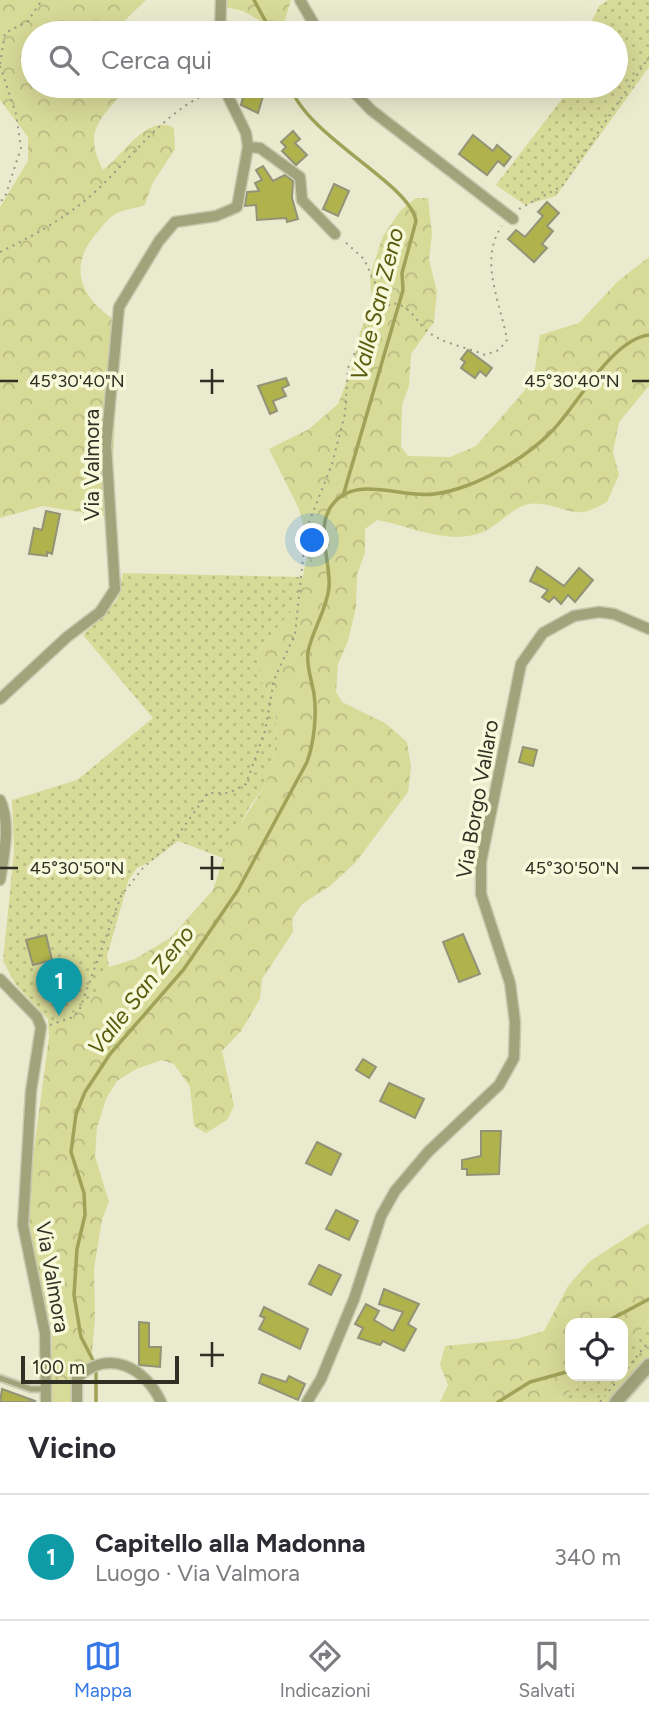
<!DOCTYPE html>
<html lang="it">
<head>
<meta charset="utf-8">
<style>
  :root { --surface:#fff; --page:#f7f7f7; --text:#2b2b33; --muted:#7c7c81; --line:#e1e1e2; --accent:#3678e6 }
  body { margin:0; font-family:Figtree,sans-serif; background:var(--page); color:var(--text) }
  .controls { position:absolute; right:21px; bottom:21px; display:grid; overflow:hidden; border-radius:14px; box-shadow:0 7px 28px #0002 }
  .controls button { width:63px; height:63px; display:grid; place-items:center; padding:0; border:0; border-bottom:2px solid var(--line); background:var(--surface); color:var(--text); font:35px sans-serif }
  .scale { position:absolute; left:21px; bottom:18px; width:158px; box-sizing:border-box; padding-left:7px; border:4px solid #2f2f24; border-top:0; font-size:19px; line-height:24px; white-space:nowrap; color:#2f2f24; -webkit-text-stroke:5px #f7f9db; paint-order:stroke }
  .you { position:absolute; left:313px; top:541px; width:24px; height:24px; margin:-18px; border:5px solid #fff; border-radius:50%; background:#1a73e8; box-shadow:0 0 0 10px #1a73e833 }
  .badge { display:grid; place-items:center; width:46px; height:46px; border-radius:50%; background:var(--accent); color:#fff; font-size:23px; font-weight:700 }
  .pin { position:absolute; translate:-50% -58px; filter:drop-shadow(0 2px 4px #0008) }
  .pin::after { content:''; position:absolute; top:37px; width:24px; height:21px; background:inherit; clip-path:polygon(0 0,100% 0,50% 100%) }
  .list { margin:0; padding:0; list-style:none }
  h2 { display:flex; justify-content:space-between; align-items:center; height:91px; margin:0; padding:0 28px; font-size:30px }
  h2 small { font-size:23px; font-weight:400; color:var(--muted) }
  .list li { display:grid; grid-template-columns:46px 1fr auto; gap:21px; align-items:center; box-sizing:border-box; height:126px; padding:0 28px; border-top:2px solid var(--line) }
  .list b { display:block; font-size:26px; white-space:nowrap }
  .list p { margin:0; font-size:23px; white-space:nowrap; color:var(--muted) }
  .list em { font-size:23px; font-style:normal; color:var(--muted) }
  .icon { flex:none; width:38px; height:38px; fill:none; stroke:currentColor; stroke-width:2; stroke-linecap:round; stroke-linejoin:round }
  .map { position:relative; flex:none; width:649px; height:1402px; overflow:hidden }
  .search { position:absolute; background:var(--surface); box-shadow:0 7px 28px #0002; left:21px; right:21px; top:21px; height:77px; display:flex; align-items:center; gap:18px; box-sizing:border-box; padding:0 24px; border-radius:38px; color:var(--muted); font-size:26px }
  .sheet { height:217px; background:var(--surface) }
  nav { display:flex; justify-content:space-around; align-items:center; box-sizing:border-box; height:98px; border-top:2px solid var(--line); background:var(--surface); font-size:19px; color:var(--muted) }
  nav a { display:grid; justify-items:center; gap:4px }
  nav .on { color:var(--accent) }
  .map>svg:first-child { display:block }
  .grass { fill:url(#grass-dots) }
  .forest { fill:url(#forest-crowns) }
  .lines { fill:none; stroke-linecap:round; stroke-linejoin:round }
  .stream { stroke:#a0a257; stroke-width:3.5 }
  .building { fill:#b0b24b; stroke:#929378; stroke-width:2 }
  .service-casing { stroke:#c8c9af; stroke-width:9 }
  .minor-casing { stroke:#c8c9af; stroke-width:13 }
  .tertiary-casing { stroke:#c8c9af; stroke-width:16 }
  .path { stroke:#9a9b85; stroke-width:2; stroke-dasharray:2 5; stroke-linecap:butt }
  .service { stroke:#a1a37b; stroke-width:5 }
  .minor { stroke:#a1a37b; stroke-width:10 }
  .tertiary { stroke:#a1a37b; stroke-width:12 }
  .ticks { fill:none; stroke:#2f2f24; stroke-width:2.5 }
  .labels { text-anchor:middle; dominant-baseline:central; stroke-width:7; stroke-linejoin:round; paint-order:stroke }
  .street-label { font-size:21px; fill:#2f2f24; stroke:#f7f9db }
  .water-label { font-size:23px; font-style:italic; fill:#5a5b0e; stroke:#f7f9db }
  .ticks-label { font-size:18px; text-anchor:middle; fill:#2f2f24; stroke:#f7f9db; stroke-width:7; stroke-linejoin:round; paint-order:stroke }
</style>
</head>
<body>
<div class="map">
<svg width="649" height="1402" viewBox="0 0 649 1402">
  <defs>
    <pattern id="grass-dots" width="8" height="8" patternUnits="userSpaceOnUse" patternTransform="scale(1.75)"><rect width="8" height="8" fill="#d8da98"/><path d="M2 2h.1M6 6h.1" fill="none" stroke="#babb83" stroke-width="1.8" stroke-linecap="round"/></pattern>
    <pattern id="forest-crowns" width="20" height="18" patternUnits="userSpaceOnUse" patternTransform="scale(1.75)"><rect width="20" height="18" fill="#d8da98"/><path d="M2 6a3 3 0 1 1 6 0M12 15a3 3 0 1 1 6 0" fill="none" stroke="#babb83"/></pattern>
  </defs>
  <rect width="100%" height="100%" fill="#eaebce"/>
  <g class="grass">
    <path d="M608 0H649V67L556 196 525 205 496 185 572 86H616V33H586L599 6Z"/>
    <path d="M123 573 303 577 297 605 262 645 257 658 260 678 275 708 277 740 266 784 250 806 223 858 178 841 152 861 137 868 129 879 107 956 109 967 88 1006 55 1023 49 1037 48 1019 16 985 3 961 14 852 12 800 77 780 153 718 83 635 117 600Z"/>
    <path d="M649 1320V1365L617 1402H554L592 1376H623V1350Z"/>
  </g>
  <g class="forest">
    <path d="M0 0H146L123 22 121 33H33V86H128C104 117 81 128 103 170 123 156 147 113 174 128L175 149 152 184 145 205C137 208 127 209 119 212 108 217 103 226 95 235 66 270 84 303 120 323L110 517 43 506 0 518V207L28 161V137L0 100Z"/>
    <path d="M222 0H291L281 33 243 11 221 6Z"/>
    <path d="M416 198H428L432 234 429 259 437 292 434 322 411 354 409 386 402 405 401 447 408 456 450 457 476 446 525 390 535 369 540 335 579 323 617 282 649 257V386L619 422 613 452 619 475 607 502C600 505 590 512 582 512 568 514 548 501 529 504 512 507 498 526 483 532 448 546 411 526 377 520L365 529V552L357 575 356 607 348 641 338 664 336 692 342 702 385 723 407 742 411 767 408 792 356 862 330 886 302 904 292 919 293 932 262 979 260 999 241 1031 222 1051 234 1106 227 1120 206 1133 194 1126 190 1087 174 1064 162 1060 136 1069 117 1081 106 1099 97 1128 95 1156 109 1202 102 1219 94 1269 95 1318 91 1364 77 1378V1402H51L52 1333 25 1217 49 1037 55 1023 88 1006 109 967 135 959 170 938 213 890 228 844 266 784 277 740 275 708 260 678 257 658 262 645 297 605 307 556 305 532 299 509 269 449 309 429 338 404 352 368 360 332 372 305 370 275 383 236 400 211Z"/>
    <path d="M649 1223V1320L623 1350V1323H570V1376H592L554 1402H440L448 1385 440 1365 445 1346 516 1339 544 1331 568 1286 590 1261Z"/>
  </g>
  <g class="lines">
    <g class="stream">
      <path d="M254 0 272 33"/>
      <path d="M290 86C308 138 410 183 416 221L402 273 403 290 343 496"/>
      <path d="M604 1323 649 1299"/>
      <path d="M94 1362 81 1337 74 1295 77 1249 85 1215 84 1193 71 1152 76 1114 85 1092 110 1054 184 969 238 890 307 762C314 743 317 715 314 694 312 680 306 667 308 652 312 630 327 610 329 587 331 562 316 531 330 508 353 472 400 499 434 494 454 492 481 481 498 471 518 460 537 447 553 430 578 404 612 339 649 335"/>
      <path d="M96 1402V1368"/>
      <path d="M498 1402 530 1382 570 1371"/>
    </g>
  </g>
  <g class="building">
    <path d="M246 86H266L258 113 241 105Z"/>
    <path d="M293 131 300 139 295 143 307 155 296 165 282 151 286 147 281 142Z"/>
    <path d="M473 135 493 151 497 145 511 157 504 166 498 161 487 175 459 154Z"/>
    <path d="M263 166 273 181 285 175 293 181 292 198 298 219 287 222 286 218 257 220 256 205 245 206 247 192 259 191 255 183 262 180 256 170Z"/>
    <path d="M334 184 349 191 338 216 323 209Z"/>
    <path d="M547 202 559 213 547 226 553 231 542 244 547 248 534 262 508 239 516 230 525 237 543 216 538 212Z"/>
    <path d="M468 350 492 368 486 376 480 371 475 378 461 368 465 362 461 359Z"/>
    <path d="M286 378 289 385 282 388 286 396 273 401 277 411 270 414 258 386Z"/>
    <path d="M46 511 60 514 52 554 47 552V556L29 554 34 528 42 530Z"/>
    <path d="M537 567 564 586 579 568 593 580 575 602 568 595 561 604 554 597 549 602 542 597 548 590 530 581Z"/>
    <path d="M523 747 537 750 533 766 519 762Z"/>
    <path d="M463 934 480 974 459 982 443 942Z"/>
    <path d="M46 935 52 960 33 965 26 940Z"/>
    <path d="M363 1059 376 1067 369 1078 356 1070Z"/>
    <path d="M389 1083 424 1099 415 1118 380 1101Z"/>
    <path d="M481 1131H501L499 1174 467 1175V1169H462V1160L481 1156Z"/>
    <path d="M317 1142 341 1154 331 1175 306 1163Z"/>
    <path d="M336 1210 358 1221 349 1240 326 1229Z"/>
    <path d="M319 1265 341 1275 331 1295 309 1284Z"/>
    <path d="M384 1289 419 1304 408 1324 416 1329 404 1351 383 1341 380 1345 358 1338 363 1328 355 1324 366 1304 379 1311 374 1320 393 1331 403 1312 379 1304Z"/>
    <path d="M264 1307 308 1329 300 1349 259 1329 265 1318 260 1316Z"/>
    <path d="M139 1322 149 1323V1347H161L160 1367 139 1365Z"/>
    <path d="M262 1374 286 1382 289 1376 305 1384 298 1400 259 1383Z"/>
    <path d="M2 1389 35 1401 34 1402H0Z"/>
  </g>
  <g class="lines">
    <defs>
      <path id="service" d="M0 1378 31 1389H46"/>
      <g id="minor">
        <path d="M300 0 319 33"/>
        <path d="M220 33 221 0"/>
        <path d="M348 86 371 110 513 219"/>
        <path d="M248 147 260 148 300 177 302 200 335 234"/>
        <path d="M0 699 67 637 100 612 115 589 106 445 119 307 159 241 175 222 216 216 237 207 248 147 246 133 223 86"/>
        <path d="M0 800C11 823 4 855 0 880"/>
        <path d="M0 979 37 1017 41 1027 31 1091 23 1225 45 1333 46 1402"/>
        <path d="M77 1402V1378C108 1348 145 1367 161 1402"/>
        <path d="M307 1402 321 1379 354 1299 381 1216 395 1191 428 1152 499 1085 514 1058 515 1022 510 983 481 894V862L521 664 543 633 574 616 599 612 614 614 649 629"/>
      </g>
      <path id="tertiary" d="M616 1402 649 1365"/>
    </defs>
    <use href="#service" class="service-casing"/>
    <use href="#minor" class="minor-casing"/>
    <use href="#tertiary" class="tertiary-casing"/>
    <g class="path">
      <path d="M0 64 5 33 28 21 42 0"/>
      <path d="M0 66 16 114 21 148 5 197 0 202"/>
      <path d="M519 209 562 186 649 57"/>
      <path d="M0 252C31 237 60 221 87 199 129 163 159 114 212 91"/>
      <path d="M368 325 391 303C410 305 413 317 425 329 438 343 467 347 485 355L499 350 507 340C501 304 478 259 502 226"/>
      <path d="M50 1025 73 1017 79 1011 121 896 143 868 175 839 208 793H229L246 784 265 731 274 680 295 634 306 530 332 464 345 414 348 368 377 304 376 285 364 259 344 241"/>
      <path d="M623 1374 649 1341"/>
      <path d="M609 1391 621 1376"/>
      <path d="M600 1402 605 1396"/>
    </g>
    <use href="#service" class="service"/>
    <use href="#minor" class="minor"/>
    <use href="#tertiary" class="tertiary"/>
  </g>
  <path class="ticks" d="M212 369V394M0 381H18M200 381H224M632 381H649M212 856V880M0 868H18M200 868H224M632 868H649M212 1342V1367M200 1355H224"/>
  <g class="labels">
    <g class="street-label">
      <text transform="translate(91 465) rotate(-90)">Via Valmora</text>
      <text transform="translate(477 799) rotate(-80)">Via Borgo Vallaro</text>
      <text transform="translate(53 1277) rotate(80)">Via Valmora</text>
    </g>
    <g class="water-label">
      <text transform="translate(377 304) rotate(-76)">Valle San Zeno</text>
      <text transform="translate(141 990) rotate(-52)">Valle San Zeno</text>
    </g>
  </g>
  <g class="ticks-label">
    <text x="572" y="387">45°30'40"N</text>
    <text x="77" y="387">45°30'40"N</text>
    <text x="77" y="874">45°30'50"N</text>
    <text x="572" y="874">45°30'50"N</text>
  </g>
</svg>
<div class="controls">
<button><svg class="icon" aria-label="locate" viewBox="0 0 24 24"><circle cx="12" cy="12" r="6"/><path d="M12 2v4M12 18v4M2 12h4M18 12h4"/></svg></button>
</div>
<div class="scale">100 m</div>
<div class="you"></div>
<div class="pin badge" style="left:59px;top:1016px;background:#0f9aa8">1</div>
<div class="search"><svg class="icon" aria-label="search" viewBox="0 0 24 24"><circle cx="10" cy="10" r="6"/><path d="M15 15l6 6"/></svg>Cerca qui</div>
</div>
<section class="sheet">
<h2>Vicino<small></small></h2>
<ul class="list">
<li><span class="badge" style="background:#0f9aa8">1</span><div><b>Capitello alla Madonna</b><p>Luogo · Via Valmora</p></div><em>340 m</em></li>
</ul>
</section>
<nav>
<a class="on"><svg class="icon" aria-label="map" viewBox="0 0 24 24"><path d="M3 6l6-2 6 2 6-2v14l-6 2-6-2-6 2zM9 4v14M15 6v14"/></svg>Mappa</a>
<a><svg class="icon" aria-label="directions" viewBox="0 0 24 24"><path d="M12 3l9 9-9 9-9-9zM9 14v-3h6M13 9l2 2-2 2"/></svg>Indicazioni</a>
<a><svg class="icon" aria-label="saved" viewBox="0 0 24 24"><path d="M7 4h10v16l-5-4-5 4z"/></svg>Salvati</a>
</nav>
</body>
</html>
